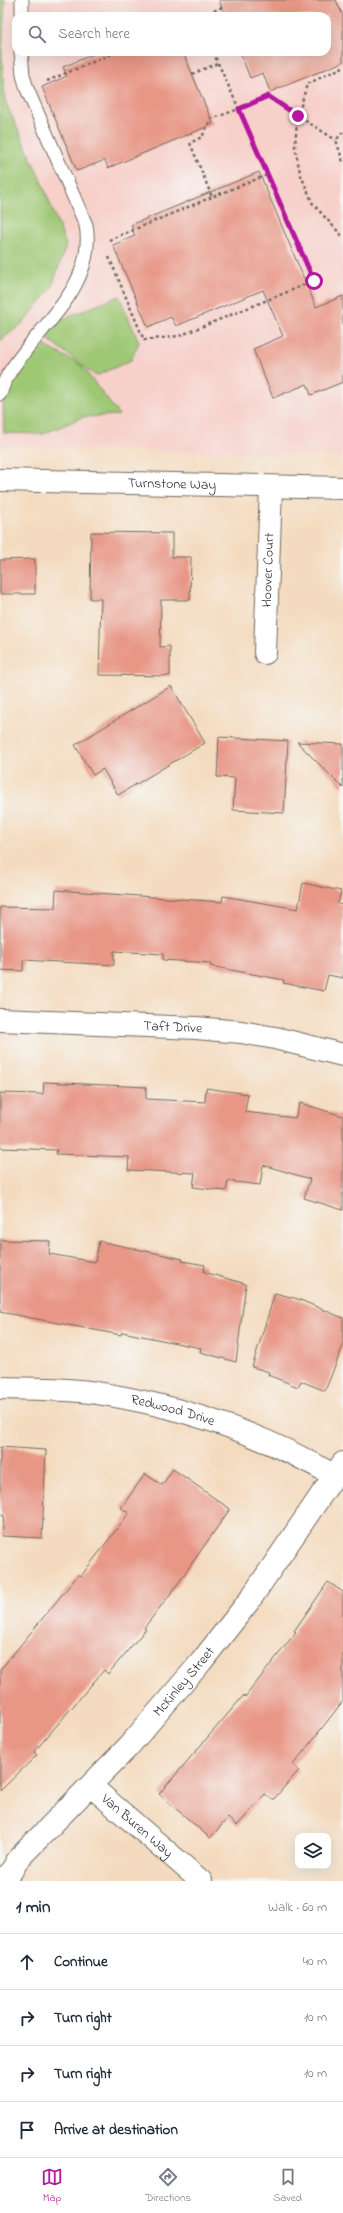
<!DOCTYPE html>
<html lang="en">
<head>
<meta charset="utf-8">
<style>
  :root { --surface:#fff; --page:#f2f2f3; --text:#1f2937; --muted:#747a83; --line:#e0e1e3; --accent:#b5179e }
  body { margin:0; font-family:"Indie Flower",sans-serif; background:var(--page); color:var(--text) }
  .controls { position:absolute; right:12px; bottom:12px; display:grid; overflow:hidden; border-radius:8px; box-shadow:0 4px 16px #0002 }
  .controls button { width:36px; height:36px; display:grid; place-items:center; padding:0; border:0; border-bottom:1px solid var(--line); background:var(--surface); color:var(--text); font:20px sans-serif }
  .stop { position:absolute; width:12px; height:12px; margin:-9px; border:3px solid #b5179e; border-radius:50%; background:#fff }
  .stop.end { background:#b5179e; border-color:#fff; box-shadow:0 1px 4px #0008 }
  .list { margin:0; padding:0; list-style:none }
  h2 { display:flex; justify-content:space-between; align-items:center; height:52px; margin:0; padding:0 16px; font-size:17px }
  h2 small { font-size:13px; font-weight:400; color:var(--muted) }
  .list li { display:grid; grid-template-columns:26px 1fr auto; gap:12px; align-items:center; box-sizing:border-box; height:56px; padding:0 16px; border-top:1px solid var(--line) }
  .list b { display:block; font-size:15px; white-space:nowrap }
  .list em { font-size:13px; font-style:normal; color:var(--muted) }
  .icon { flex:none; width:22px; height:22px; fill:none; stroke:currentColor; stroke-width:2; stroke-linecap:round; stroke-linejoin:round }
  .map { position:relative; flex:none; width:343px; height:1881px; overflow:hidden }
  .search { position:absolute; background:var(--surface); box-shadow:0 4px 16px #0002; left:12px; right:12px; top:12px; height:44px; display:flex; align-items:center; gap:10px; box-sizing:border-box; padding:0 14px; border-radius:12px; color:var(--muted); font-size:15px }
  .sheet { height:276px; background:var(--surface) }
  nav { display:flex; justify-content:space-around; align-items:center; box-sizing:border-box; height:56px; border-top:1px solid var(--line); background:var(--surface); font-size:11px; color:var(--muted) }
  nav a { display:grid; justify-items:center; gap:2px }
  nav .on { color:var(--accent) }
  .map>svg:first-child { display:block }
  .built { fill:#f7d0ca; fill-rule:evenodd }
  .green { fill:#9fc874; stroke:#657a50 }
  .building { fill:#e89686 }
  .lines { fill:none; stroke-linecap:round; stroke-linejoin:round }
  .lane-casing { stroke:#71695f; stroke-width:15 }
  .street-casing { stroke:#71695f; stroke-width:24 }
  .path { stroke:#71695f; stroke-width:2.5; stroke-dasharray:3 3; stroke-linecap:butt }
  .lane { stroke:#fff; stroke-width:13 }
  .street { stroke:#fff; stroke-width:22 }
  .route { stroke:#b5179e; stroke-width:5 }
  .labels { text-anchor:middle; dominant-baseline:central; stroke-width:3; stroke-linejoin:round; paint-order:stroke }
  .street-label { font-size:14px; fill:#2b2b2b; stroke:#f6f6f2 }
</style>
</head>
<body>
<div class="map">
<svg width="343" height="1881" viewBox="0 0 343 1881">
  <rect width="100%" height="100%" fill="#f6f6f2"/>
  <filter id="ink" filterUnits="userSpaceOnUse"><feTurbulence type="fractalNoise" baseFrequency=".025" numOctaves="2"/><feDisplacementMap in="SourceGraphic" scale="8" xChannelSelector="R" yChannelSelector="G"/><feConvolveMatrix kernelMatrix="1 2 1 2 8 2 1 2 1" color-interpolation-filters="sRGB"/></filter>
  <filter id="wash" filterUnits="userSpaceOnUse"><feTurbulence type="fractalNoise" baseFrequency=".012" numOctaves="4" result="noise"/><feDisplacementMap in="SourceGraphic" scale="16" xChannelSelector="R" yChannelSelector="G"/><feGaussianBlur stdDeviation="0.9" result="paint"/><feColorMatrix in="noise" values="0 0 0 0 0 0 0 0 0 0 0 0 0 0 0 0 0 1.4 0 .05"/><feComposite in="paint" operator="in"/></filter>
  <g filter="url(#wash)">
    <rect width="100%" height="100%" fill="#f4dbbf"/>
    <path class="built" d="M0 0H343V457L0 446ZM16 16H327V52H16Z"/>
    <g class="green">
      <path d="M0 0H5L2 54 5 101 43 185 66 245 51 289 24 322 0 341Z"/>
      <path d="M119 296 139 342 131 360 96 376 44 336 56 322Z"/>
      <path d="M45 346 81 365 119 415 83 417 43 434 4 433 3 397 25 360Z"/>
    </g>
    <g id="blocks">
      <g class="building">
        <path d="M219 0H336L343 16V62L270 92 263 73 250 78 240 52H327V16H225Z"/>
        <path d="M99 52H183L213 124 108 168 105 160 77 171 42 87 67 76 63 67Z"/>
        <path d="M259 172 316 307 343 296V382L311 395 307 384 273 398 253 349 283 336 263 290 176 326 171 317 148 327 113 245 135 236 131 225Z"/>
        <path d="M91 532 172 533V557H191L190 600H161L160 647 170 646V676L99 675 101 599H90Z"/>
        <path d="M35 559V594H0V560Z"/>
        <path d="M171 686 205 743 118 795 103 769 93 775 75 745Z"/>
        <path d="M219 737 288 741 284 813 233 810 235 778 217 777Z"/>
        <path d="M297 742 343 744V788Z"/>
        <path d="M303 883 341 891 338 904 343 905V978L328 975 324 991 283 983 284 980 210 966 211 963 163 960V954L114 951V965L23 960V971L0 970V907L55 908 56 890 222 902 223 896 298 909Z"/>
        <path d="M44 1082 146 1087V1099L205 1102 206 1088 248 1094 245 1112 295 1118 300 1103 343 1116V1210L304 1198 310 1179 263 1165 260 1185 228 1181 226 1191 193 1187 195 1173 128 1170 129 1157 56 1154 57 1150 0 1148V1093L43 1094Z"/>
        <path d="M0 1240 50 1241 49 1254 95 1262 99 1241 183 1259 182 1261 205 1265 204 1272 246 1284 236 1362 200 1352 201 1348 122 1332 121 1335 0 1312Z"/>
        <path d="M275 1293 298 1299 343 1318V1346L325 1391 301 1381 298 1387 268 1375 269 1372 252 1367Z"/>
        <path d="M0 1447 46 1450 42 1538 2 1536 4 1515H0Z"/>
        <path d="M173 1469 230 1509 172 1592 144 1628 146 1629 108 1674 104 1670 34 1752 37 1755 0 1791V1670L79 1574 81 1576 129 1513 121 1508 145 1474 162 1485Z"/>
        <path d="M328 1582 343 1592V1701L293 1765 299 1770 273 1800 265 1794 237 1826 228 1818 210 1838 159 1794 244 1695 245 1697 296 1632 294 1631Z"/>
      </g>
    </g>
  </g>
  <g filter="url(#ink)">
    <use href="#blocks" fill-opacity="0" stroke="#71695f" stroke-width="1"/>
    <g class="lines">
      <defs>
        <g id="lane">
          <path d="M22 16V0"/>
          <path d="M0 394C5 375 17 362 28 347 57 312 95 275 86 225L27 89 23 75 21 52"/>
        </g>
        <g id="street">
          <path id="s1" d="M0 480 343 488"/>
          <path id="s2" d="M265 653 271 488"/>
          <path id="s3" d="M0 1020 196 1028 241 1032 275 1038 343 1055"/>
          <path id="s4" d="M0 1388C34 1389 70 1388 103 1394 184 1407 264 1435 335 1476"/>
          <path id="s5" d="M91 1786 201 1881"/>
          <path id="s6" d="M1 1881 12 1870 19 1858 128 1747 201 1662 249 1601 343 1463"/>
        </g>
      </defs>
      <use href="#lane" class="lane-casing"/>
      <use href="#street" class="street-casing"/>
      <g class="path">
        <path d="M203 16 222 7"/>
        <path d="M213 52 239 109 268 97 336 140"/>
        <path d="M343 67 307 84 297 120 295 147 300 173 313 204 343 237"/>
        <path d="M192 74 218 63"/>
        <path d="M47 81 117 52"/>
        <path d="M343 132 336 140 343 162"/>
        <path d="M109 240 212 197"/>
        <path d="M109 257 144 340 179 336 314 281 239 109 211 119 202 137 190 143 212 197 267 175"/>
      </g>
      <use href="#lane" class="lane"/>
      <use href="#street" class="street"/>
    </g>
  </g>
  <g class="lines" filter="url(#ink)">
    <path class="route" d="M298 116 268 96 239 109 314 281"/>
  </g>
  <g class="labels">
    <g class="street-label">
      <text stroke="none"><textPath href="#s1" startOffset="172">Turnstone Way</textPath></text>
      <text stroke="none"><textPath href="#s2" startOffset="83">Hoover Court</textPath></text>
      <text stroke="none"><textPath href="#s3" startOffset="173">Taft Drive</textPath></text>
      <text stroke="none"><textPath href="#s4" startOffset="175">Redwood Drive</textPath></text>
      <text stroke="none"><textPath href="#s6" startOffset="271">McKinley Street</textPath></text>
      <text stroke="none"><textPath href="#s5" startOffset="61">Van Buren Way</textPath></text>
    </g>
  </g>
</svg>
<div class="controls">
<button><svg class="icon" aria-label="layers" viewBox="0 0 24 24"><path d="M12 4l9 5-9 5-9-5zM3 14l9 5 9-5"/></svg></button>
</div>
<div class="stop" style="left:314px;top:281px"></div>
<div class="stop end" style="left:298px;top:116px"></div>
<div class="search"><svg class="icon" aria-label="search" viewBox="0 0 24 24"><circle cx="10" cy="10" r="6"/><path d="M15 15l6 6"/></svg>Search here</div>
</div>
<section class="sheet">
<h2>1 min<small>Walk · 60 m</small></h2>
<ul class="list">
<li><svg class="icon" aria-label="ahead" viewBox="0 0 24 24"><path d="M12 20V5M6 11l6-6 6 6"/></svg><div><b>Continue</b></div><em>40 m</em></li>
<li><svg class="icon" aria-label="right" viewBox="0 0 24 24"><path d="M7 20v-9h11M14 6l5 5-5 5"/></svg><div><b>Turn right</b></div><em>10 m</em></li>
<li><svg class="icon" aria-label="right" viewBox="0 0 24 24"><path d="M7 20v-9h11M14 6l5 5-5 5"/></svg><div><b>Turn right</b></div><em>10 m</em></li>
<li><svg class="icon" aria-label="arrive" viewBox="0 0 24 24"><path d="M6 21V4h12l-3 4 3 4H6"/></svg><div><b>Arrive at destination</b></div></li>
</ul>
</section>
<nav>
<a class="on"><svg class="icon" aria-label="map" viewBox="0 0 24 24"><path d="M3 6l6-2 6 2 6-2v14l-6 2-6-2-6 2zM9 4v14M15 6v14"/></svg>Map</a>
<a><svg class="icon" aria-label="directions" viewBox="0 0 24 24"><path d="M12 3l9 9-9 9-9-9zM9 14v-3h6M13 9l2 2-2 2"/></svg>Directions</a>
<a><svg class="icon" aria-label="saved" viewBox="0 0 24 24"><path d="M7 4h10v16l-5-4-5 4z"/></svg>Saved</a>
</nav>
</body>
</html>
